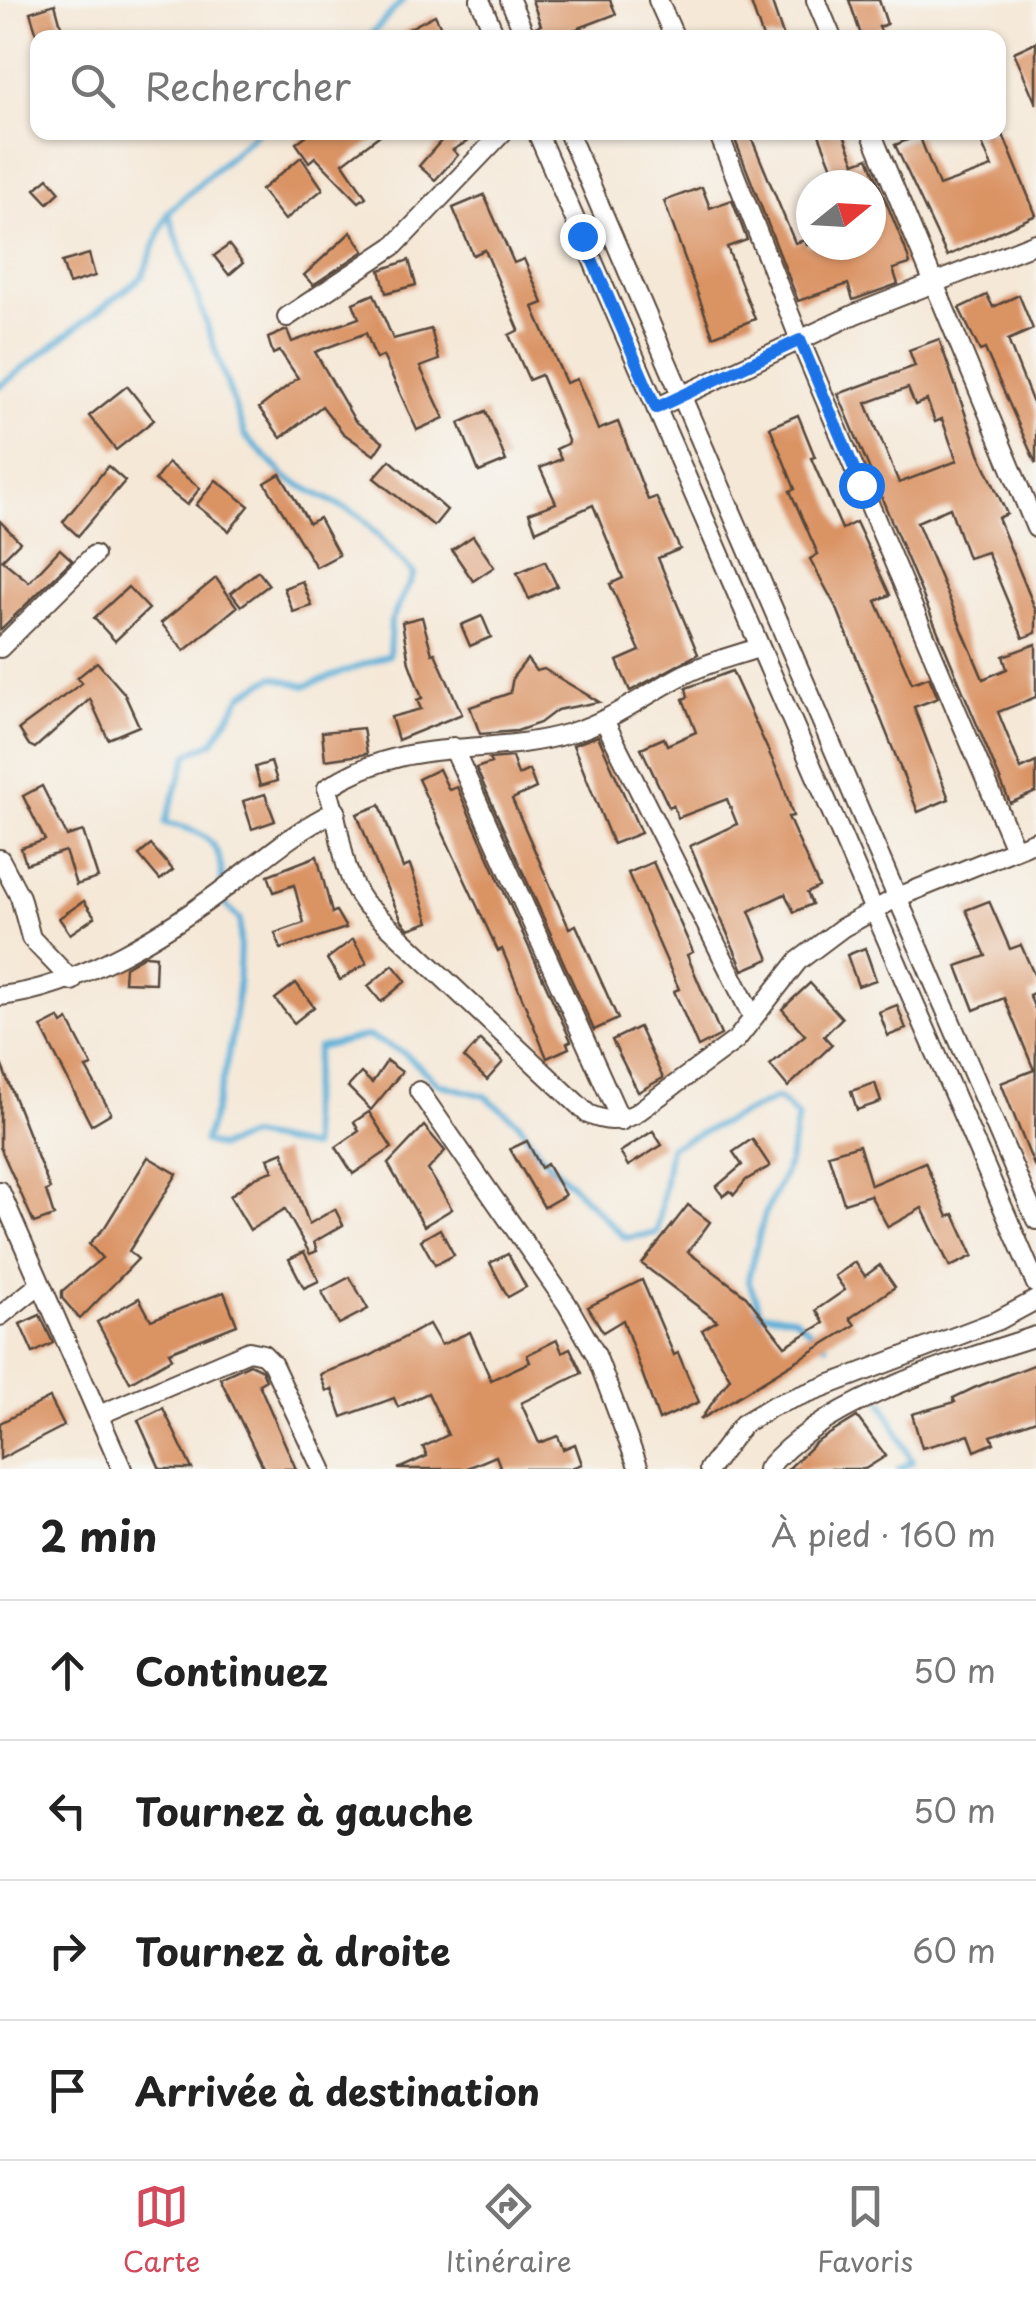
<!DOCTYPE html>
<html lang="fr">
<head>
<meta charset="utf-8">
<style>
  :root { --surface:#fff; --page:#f6f6f6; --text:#222; --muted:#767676; --line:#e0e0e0; --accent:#d1495b }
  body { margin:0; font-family:"Playpen Sans",sans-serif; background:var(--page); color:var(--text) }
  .compass { position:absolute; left:796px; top:170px; width:90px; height:90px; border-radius:50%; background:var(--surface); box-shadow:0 2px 8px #0004; rotate:72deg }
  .stop { position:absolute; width:30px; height:30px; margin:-22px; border:8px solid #1a73e8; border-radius:50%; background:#fff }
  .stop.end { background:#1a73e8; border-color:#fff; box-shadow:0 2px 10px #0008 }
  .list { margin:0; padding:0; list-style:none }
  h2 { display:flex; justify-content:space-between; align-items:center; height:130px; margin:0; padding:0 40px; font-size:42px }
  h2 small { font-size:32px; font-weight:400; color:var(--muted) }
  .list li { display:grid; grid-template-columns:65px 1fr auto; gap:30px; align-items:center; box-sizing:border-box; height:140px; padding:0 40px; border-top:2px solid var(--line) }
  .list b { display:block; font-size:38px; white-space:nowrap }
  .list em { font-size:32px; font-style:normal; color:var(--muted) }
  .icon { flex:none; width:55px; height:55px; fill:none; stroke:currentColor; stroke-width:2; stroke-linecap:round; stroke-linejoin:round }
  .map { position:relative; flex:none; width:1036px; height:1469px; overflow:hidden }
  .search { position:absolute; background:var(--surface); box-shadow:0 2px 8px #0004; left:30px; right:30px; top:30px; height:110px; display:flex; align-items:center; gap:25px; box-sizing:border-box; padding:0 35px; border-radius:20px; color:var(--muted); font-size:38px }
  .sheet { height:690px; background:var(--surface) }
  nav { display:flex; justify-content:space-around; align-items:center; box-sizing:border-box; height:140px; border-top:2px solid var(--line); background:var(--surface); font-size:28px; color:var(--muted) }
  nav a { display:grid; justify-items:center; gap:5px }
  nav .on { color:var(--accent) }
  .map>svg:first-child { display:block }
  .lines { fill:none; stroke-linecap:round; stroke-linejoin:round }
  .stream { stroke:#5bafd7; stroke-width:6 }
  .building { fill:#da9363; fill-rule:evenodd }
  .minor-casing { stroke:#57463a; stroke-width:22 }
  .minor { stroke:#fff; stroke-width:18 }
  .route { stroke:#1a73e8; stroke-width:12 }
</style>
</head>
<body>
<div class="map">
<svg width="1036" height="1469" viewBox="0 0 1036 1469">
  <rect width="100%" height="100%" fill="#f6f6f2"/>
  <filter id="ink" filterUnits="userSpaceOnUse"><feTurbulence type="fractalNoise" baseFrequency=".01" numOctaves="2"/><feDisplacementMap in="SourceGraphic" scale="20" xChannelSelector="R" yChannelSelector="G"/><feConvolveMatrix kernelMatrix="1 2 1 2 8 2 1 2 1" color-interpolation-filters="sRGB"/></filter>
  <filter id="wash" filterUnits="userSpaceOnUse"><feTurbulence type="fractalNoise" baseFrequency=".0048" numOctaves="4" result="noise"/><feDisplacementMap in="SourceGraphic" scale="40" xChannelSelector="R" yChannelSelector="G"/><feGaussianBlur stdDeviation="2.25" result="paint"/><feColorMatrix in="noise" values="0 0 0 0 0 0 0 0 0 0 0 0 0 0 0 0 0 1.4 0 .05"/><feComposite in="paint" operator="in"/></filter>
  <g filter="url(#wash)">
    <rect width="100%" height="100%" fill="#f5e8d7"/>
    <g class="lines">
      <g class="stream">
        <path d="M368 38 403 0"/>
        <path d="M168 212 245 436 288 479 360 516 414 574 391 621 389 655 305 686 274 677 243 694 213 742 188 754 165 823C216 833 225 849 221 900L240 920C241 1002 231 1066 204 1142L219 1147 250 1136 312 1148 308 1110 318 1048 368 1036 404 1053 439 1084 485 1096 519 1123 540 1154 625 1238 657 1233 670 1147 777 1098 798 1117 788 1166 765 1214 748 1279 761 1313 794 1317 826 1345"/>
        <path d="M0 386 142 277 168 212 257 132"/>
        <path d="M883 1403 912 1462 899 1469"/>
      </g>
    </g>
    <g id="blocks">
      <g class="building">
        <path d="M532 0H610L616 14 553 38H538L535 27 541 25Z"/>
        <path d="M750 0H771L784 38H763Z"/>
        <path d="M849 0H879L887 24 879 27 884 38H862Z"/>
        <path d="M55 4 63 33 38 38 30 12Z"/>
        <path d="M435 15 446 38H391Z"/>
        <path d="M1036 42V104L1014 52Z"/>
        <path d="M311 132H384L343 163 366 197 359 202 315 157 309 162 296 143Z"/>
        <path d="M449 132H483L453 150 458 155 435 180 419 166Z"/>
        <path d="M732 132H749L795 243 805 240 807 245H871V185H839L818 132H843L855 163 868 158 905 248 910 264 893 269 898 284 853 300 848 284 798 301Z"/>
        <path d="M977 132H1002L1036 215 947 256 895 145 919 135 939 186 992 167Z"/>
        <path d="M301 157 323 189 285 220 261 190Z"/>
        <path d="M48 178 60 192 48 203 35 189Z"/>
        <path d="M702 187 710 208 732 200 747 240 727 247 755 319 713 336 664 201Z"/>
        <path d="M484 195 514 263 524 259 543 303 533 307 566 383 577 379 598 430 618 422 648 500 656 497 680 549 658 558 698 654 630 691 617 661 640 651 610 584 623 578 593 505 536 531 529 513 556 503 540 468 561 459 556 449 569 443 541 375 529 380 509 335 519 330 485 250 473 255 453 208Z"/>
        <path d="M351 232 364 251 313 285 304 275Z"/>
        <path d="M229 245 243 263 229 275 214 256Z"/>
        <path d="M89 254 95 276 69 284 62 262Z"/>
        <path d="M409 260 416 285 386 293 380 270Z"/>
        <path d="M374 294 393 339 431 329 439 360 420 367 444 418 417 430 383 356 376 359 366 333 315 352 355 421 383 442 374 455 343 433 322 406 281 438 259 408 298 378 280 351 273 354 268 338 287 330 292 342 359 318 353 303Z"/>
        <path d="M987 295 993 307 1019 295 1033 329 1008 340 1036 411V464L985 349 980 351 959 308Z"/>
        <path d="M939 339 979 453 1007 514 998 518 1036 611V633L1023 638 987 552 968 558 950 508 917 522 983 679 1007 669 1003 656 1036 644V697L998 712 1021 769 1036 762V792L1010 803 838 394 915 366 909 350ZM908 388 915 405 927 400 935 422 942 419 957 461 899 483 866 403Z"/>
        <path d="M127 386 154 420 116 450 89 416Z"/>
        <path d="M486 411 506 461 479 472 459 423Z"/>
        <path d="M798 415 815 457 811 458 842 529 856 522 890 595 876 601 912 683 929 677 938 698 914 707 949 799 918 812 838 611 810 559 818 554 790 491 795 489 770 427Z"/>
        <path d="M390 460 447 510 434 526 374 478Z"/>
        <path d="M168 463 200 488 187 505 155 480Z"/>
        <path d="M108 466 125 481 78 536 63 522Z"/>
        <path d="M280 474 309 523 319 518 339 555 316 567 265 483Z"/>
        <path d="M216 480 249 506 229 531 196 505Z"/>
        <path d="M0 521 20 542 2 560 29 582 60 549 72 560 0 630Z"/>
        <path d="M473 536 494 567 473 581 452 550Z"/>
        <path d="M545 561 557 586 529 599 517 573Z"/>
        <path d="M258 571 269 585 241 606 231 593Z"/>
        <path d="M216 578 237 607 184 651 161 623Z"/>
        <path d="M302 581 312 606 293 612 284 588Z"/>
        <path d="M128 587 149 609 115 641 94 618Z"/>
        <path d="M482 616 491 637 470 646 461 625Z"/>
        <path d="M422 617 432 654 435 653 462 714 398 740 391 717 421 709 417 700 422 698 409 663 402 622Z"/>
        <path d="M527 659 536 671 544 669 599 702 557 710 540 723 517 731 480 734 470 707 510 693 513 677Z"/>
        <path d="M97 662 124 693 139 726 108 739 90 699 35 748 29 745 19 729 82 683 77 678Z"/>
        <path d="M732 671 782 781 793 816 788 817 819 887 807 893 812 904 794 912 785 894 749 911 769 959 743 970 690 846 737 824 727 799 678 818 673 805 669 807 641 748 664 738 667 745 696 732 683 699 688 697 686 688Z"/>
        <path d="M363 728 367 754 325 760 322 732Z"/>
        <path d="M598 736 641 833 613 844 573 745Z"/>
        <path d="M512 757 518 775 529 770 536 788 512 799 569 928 576 925 618 1019 594 1030 476 768 491 763 489 759Z"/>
        <path d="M271 762 277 781 260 786 255 767Z"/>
        <path d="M439 769 449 790 457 787 571 1041 567 1043 569 1048 547 1058 502 949 498 951 418 779Z"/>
        <path d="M42 786 67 836 83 831 98 878 76 885 65 851 26 864 21 848 45 840 23 796Z"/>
        <path d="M265 794 275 821 252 829 243 801Z"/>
        <path d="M380 805 403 868 410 865 429 922 409 929 402 921 379 871 357 814Z"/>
        <path d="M151 845 173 870 160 880 139 855Z"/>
        <path d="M317 856 332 913 336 911 346 928 281 949 275 933 304 923 294 885 274 892 268 875Z"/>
        <path d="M653 862 693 952 687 955 721 1035 698 1047 674 991 679 989 628 873Z"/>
        <path d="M84 901 95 917 70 934 59 918Z"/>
        <path d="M989 901 1010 949 1021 945 1036 979V992L1029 995 1036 1011 1035 1168 1001 1083 1034 1070 1004 998 974 1010 957 966 986 956 966 910Z"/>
        <path d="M353 939 367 963 340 980 327 959Z"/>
        <path d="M865 948 876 980 858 986 847 955Z"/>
        <path d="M146 955 156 956 155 983 124 982 125 967Z"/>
        <path d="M393 965 406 981 381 1002 368 986Z"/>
        <path d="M296 983 314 1007 294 1023 275 999Z"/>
        <path d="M810 983 842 1018 824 1036 832 1045 788 1087 770 1065 805 1035 782 1009Z"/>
        <path d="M897 1005 906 1029 888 1036 879 1012Z"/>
        <path d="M59 1018 62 1024 68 1020 92 1066 86 1068 111 1113 91 1125 41 1027Z"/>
        <path d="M639 1027 663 1078 638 1092 612 1040Z"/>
        <path d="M480 1040 503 1062 487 1080 464 1058Z"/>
        <path d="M0 1061 50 1189 46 1191 54 1216 34 1223 0 1147Z"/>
        <path d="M387 1061 402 1072 371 1110 348 1087 361 1073 372 1083Z"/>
        <path d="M875 1083 881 1102 857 1110 851 1091Z"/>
        <path d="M369 1112 392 1148 353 1174 336 1147 359 1131 354 1122Z"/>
        <path d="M424 1126 445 1151 428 1170 452 1209 424 1226 388 1164Z"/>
        <path d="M653 1131 662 1145 628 1166 620 1152Z"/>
        <path d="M752 1139 770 1166 746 1180 734 1195 730 1191 723 1196 716 1187 742 1165 733 1152Z"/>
        <path d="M527 1141 541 1168 547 1164 565 1195 544 1207 510 1149Z"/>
        <path d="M859 1145 871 1185 925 1162 948 1217 954 1214 973 1256 950 1267 922 1208 888 1227 870 1195 844 1203 828 1154Z"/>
        <path d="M283 1152 309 1224 335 1209 343 1225 314 1242 317 1251 310 1254 285 1209 250 1230 230 1196 255 1177 273 1171 268 1158Z"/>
        <path d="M148 1157 177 1174 129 1251 138 1259 80 1319 62 1298V1291L102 1258 89 1244 105 1227Z"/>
        <path d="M688 1205 710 1222 688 1252 746 1296 785 1346 824 1323 816 1310 845 1290 835 1276 855 1262 865 1276 880 1265 895 1287 850 1318 855 1325 700 1420 730 1378 702 1330 717 1321 642 1264Z"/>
        <path d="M440 1229 454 1255 435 1265 421 1240Z"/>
        <path d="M304 1252 319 1281 304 1288 289 1259Z"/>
        <path d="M508 1254 526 1287 508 1297 490 1263Z"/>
        <path d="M350 1277 368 1309 339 1324 322 1292Z"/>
        <path d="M642 1280 674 1355 678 1353 699 1402 659 1420 623 1320 603 1332 588 1307Z"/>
        <path d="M224 1292 237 1325 169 1352 172 1358 130 1382 97 1322 139 1298 151 1320Z"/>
        <path d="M40 1315 53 1343 33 1353 20 1324Z"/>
        <path d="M429 1324 441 1345 470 1332 491 1380 530 1362 527 1355 557 1340 562 1352 570 1348 582 1373 521 1403 539 1443 558 1436 563 1449 575 1444 582 1464 569 1469H501L496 1456 465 1469H398L427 1456 423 1447 448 1435 428 1393 398 1407 394 1398 342 1417 332 1389 326 1391 320 1374 370 1356Z"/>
        <path d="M250 1364 262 1370 266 1380 259 1384 296 1469H264L220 1378Z"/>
        <path d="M1036 1364V1420L991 1436 994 1443 975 1451 969 1435 922 1448 912 1414 955 1402 953 1398 974 1388Z"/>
        <path d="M50 1398 64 1426 0 1459V1423Z"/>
        <path d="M163 1408 192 1469H160L138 1420Z"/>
        <path d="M857 1417 886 1456 865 1469H788L815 1443Z"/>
      </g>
    </g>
  </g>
  <g filter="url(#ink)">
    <use href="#blocks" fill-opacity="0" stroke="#57463a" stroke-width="2.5"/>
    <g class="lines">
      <defs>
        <g id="minor">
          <path d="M480 0 496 38"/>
          <path d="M510 0 526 38"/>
          <path d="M658 0 675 38"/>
          <path d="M816 0 832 38"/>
          <path d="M537 132 1036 1284"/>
          <path d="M568 132 1036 1220"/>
          <path d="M718 132 800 340 1015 849"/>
          <path d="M871 132 1036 528"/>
          <path d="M287 317 395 245 503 132"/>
          <path d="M656 408 855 314 1036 243"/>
          <path d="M0 648 94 555"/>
          <path d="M758 648C734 656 708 662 685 674 647 693 612 721 570 733 482 759 411 733 327 788 342 826 339 869 364 903L588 1114C606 1122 618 1122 635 1114L736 1040 798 961 842 928 898 897 1036 841"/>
          <path d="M604 720 753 1018"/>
          <path d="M453 747 621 1121"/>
          <path d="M0 859 20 897 31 938 72 981"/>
          <path d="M0 996C79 988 171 930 234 881 267 856 298 829 336 811"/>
          <path d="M419 1091 567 1304 596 1355 639 1469"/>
          <path d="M0 1191 122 1469"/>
          <path d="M0 1316 40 1284"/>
          <path d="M99 1415 249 1351 263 1354 272 1363 322 1469"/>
          <path d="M709 1469 743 1424 773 1406 999 1320 1036 1300"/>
          <path d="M767 1469C826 1399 950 1364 1036 1336"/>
        </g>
      </defs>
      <use href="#minor" class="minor-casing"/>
      <use href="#minor" class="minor"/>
    </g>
  </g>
  <g class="lines" filter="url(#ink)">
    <path class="route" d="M582 236 656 408 800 340 861 485"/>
  </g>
</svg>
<svg class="compass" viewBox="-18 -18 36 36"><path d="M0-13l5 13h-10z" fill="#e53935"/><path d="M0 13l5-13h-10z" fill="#767676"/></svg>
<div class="stop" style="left:861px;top:485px"></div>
<div class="stop end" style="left:582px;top:236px"></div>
<div class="search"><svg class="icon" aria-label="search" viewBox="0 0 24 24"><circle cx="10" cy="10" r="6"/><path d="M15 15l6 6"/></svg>Rechercher</div>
</div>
<section class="sheet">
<h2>2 min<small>À pied · 160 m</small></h2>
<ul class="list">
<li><svg class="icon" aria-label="ahead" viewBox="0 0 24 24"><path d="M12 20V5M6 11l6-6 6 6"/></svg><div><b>Continuez</b></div><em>50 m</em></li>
<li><svg class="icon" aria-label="left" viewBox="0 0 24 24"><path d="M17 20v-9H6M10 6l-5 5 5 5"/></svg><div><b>Tournez à gauche</b></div><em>50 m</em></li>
<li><svg class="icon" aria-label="right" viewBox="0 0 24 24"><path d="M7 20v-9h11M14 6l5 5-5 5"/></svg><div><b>Tournez à droite</b></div><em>60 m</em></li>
<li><svg class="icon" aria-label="arrive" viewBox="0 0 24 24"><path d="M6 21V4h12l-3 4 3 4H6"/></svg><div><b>Arrivée à destination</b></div></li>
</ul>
</section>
<nav>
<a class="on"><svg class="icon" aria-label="map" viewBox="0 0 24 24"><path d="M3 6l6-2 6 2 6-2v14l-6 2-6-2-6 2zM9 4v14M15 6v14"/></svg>Carte</a>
<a><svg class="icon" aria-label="directions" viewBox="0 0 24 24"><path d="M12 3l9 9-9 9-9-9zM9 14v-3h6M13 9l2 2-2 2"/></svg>Itinéraire</a>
<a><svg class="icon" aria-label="saved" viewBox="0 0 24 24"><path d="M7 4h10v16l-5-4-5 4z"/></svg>Favoris</a>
</nav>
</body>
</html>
